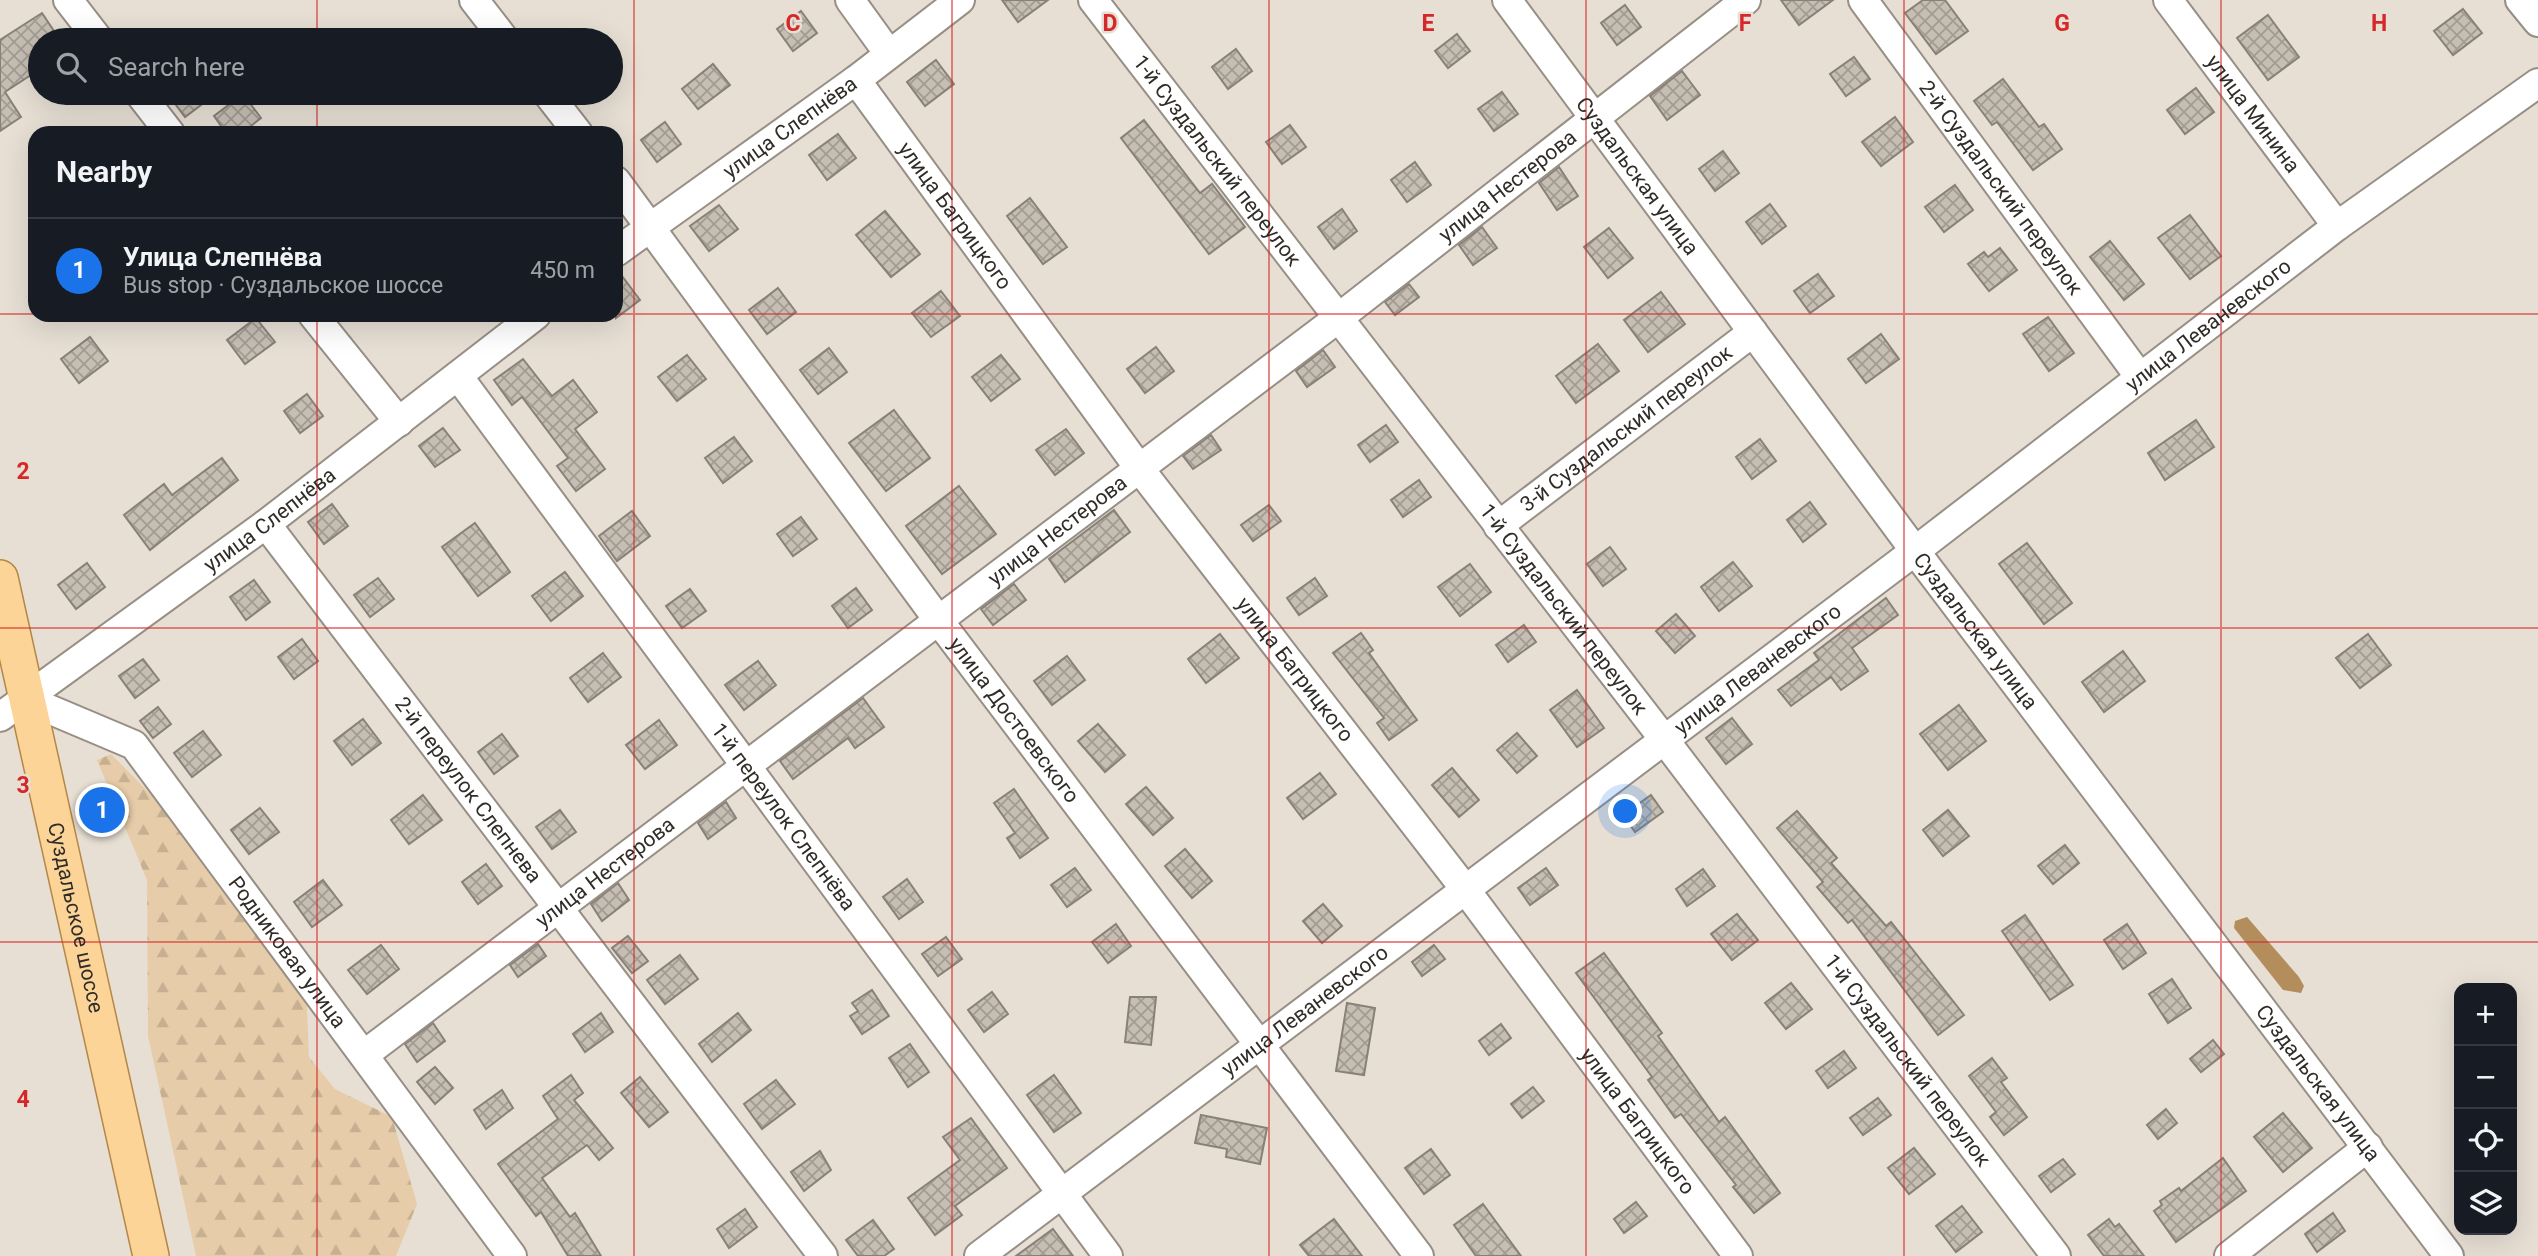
<!DOCTYPE html>
<html lang="en">
<head>
<meta charset="utf-8">
<style>
  :root { --surface:#171b24; --page:#20242c; --text:#f1f3f6; --muted:#9ea1a6; --line:#363941; --accent:#1a73e8 }
  body { margin:0; font-family:Roboto,sans-serif; background:var(--page); color:var(--text) }
  .controls { position:absolute; right:21px; bottom:21px; display:grid; overflow:hidden; border-radius:14px; box-shadow:0 7px 28px #0002 }
  .controls button { width:63px; height:63px; display:grid; place-items:center; padding:0; border:0; border-bottom:2px solid var(--line); background:var(--surface); color:var(--text); font:35px sans-serif }
  .you { position:absolute; left:1626px; top:812px; width:24px; height:24px; margin:-18px; border:5px solid #fff; border-radius:50%; background:#1a73e8; box-shadow:0 0 0 10px #1a73e833 }
  .badge { display:grid; place-items:center; width:46px; height:46px; border-radius:50%; background:var(--accent); color:#fff; font-size:23px; font-weight:700 }
  .pin { position:absolute; translate:-50% -50%; border:4px solid #fff; box-shadow:0 2px 7px #0006 }
  .list { margin:0; padding:0; list-style:none }
  h2 { display:flex; justify-content:space-between; align-items:center; height:91px; margin:0; padding:0 28px; font-size:30px }
  h2 small { font-size:23px; font-weight:400; color:var(--muted) }
  .list li { display:grid; grid-template-columns:46px 1fr auto; gap:21px; align-items:center; box-sizing:border-box; height:105px; padding:0 28px; border-top:2px solid var(--line) }
  .list b { display:block; font-size:26px; white-space:nowrap }
  .list p { margin:0; font-size:23px; white-space:nowrap; color:var(--muted) }
  .list em { font-size:23px; font-style:normal; color:var(--muted) }
  .icon { flex:none; width:38px; height:38px; fill:none; stroke:currentColor; stroke-width:2; stroke-linecap:round; stroke-linejoin:round }
  .map { position:relative; flex:none; width:2538px; height:1256px; overflow:hidden }
  .search { position:absolute; background:var(--surface); box-shadow:0 7px 28px #0002; left:28px; top:28px; width:595px; height:77px; display:flex; align-items:center; gap:18px; box-sizing:border-box; padding:0 24px; border-radius:38px; color:var(--muted); font-size:26px }
  .panel { position:absolute; background:var(--surface); box-shadow:0 7px 28px #0002; left:28px; top:126px; width:595px; height:196px; border-radius:21px }
  .map>svg:first-child { display:block }
  .forest { fill:url(#forest-firs) }
  .water { fill:#b38e5c }
  .building { fill:url(#building-cross-hatch); stroke:#888177; stroke-width:2 }
  .lines { fill:none; stroke-linecap:round; stroke-linejoin:round }
  .minor-casing { stroke:#978f85; stroke-width:32 }
  .major-casing { stroke:#b48745; stroke-width:38 }
  .minor { stroke:#fff; stroke-width:28 }
  .major { stroke:#fdd498; stroke-width:35 }
  .grid { fill:none; stroke:#d62828; stroke-width:2; stroke-opacity:0.55 }
  .labels { text-anchor:middle; dominant-baseline:central; stroke-width:5; stroke-linejoin:round; paint-order:stroke }
  .street-label { font-size:21px; fill:#302d28; stroke:#e7dfd4 }
  .grid-label { font-size:23px; text-anchor:middle; font-weight:bold; fill:#d62828; stroke:#e7dfd4; stroke-width:5; stroke-linejoin:round; paint-order:stroke }
</style>
</head>
<body>
<div class="map">
<svg width="2538" height="1256" viewBox="0 0 2538 1256">
  <defs>
    <pattern id="forest-firs" width="22" height="20" patternUnits="userSpaceOnUse" patternTransform="scale(1.75)"><rect width="22" height="20" fill="#e7cca9"/><path d="M5 1l3.5 6h-7zM16 11l3.5 6h-7z" fill="#c6b091"/></pattern>
    <pattern id="building-cross-hatch" width="8" height="8" patternUnits="userSpaceOnUse" patternTransform="scale(1.75)"><rect width="8" height="8" fill="#c6beb3"/><path d="M0 0l8 8M0 8l8-8" fill="none" stroke="#a19b92"/></pattern>
  </defs>
  <rect width="100%" height="100%" fill="#e7dfd4"/>
  <path class="forest" d="M111 754 200 844 306 987 309 1057 335 1089 392 1117 417 1204 396 1256H196L148 1036 147 880 97 760Z"/>
  <path class="water" d="M2247 917 2299 977 2304 986 2301 993 2283 990 2234 928 2235 921Z"/>
  <g class="building">
    <path d="M1002 0H1048L1018 22Z"/>
    <path d="M1781 0H1833L1799 25Z"/>
    <path d="M1923 0H1945L1968 31 1936 54 1905 13Z"/>
    <path d="M1625 5 1641 27 1617 45 1601 23Z"/>
    <path d="M2463 9 2482 33 2453 55 2434 31Z"/>
    <path d="M801 11 817 33 793 51 777 29Z"/>
    <path d="M42 13 60 40H40V69L5 92 21 117 0 131V40Z"/>
    <path d="M2268 15 2299 57 2268 80 2237 38Z"/>
    <path d="M1457 34 1470 51 1448 68 1435 51Z"/>
    <path d="M1236 49 1252 71 1228 89 1212 67Z"/>
    <path d="M1854 57 1870 79 1846 96 1830 74Z"/>
    <path d="M936 60 954 84 925 106 907 82Z"/>
    <path d="M713 64 730 85 698 109 682 89Z"/>
    <path d="M1682 71 1700 95 1667 120 1650 96Z"/>
    <path d="M2003 79 2039 127 2044 124 2062 149 2033 170 1997 122 1992 125 1974 101Z"/>
    <path d="M2196 88 2214 112 2185 134 2167 110Z"/>
    <path d="M1502 92 1518 114 1494 131 1478 109Z"/>
    <path d="M167 93H217L185 117Z"/>
    <path d="M243 94 261 118 242 133H226L214 116Z"/>
    <path d="M1895 117 1913 142 1881 166 1862 142Z"/>
    <path d="M1144 120 1200 193 1212 184 1245 227 1209 254 1121 138Z"/>
    <path d="M665 122 681 144 657 162 641 140Z"/>
    <path d="M1290 125 1306 147 1282 164 1266 142Z"/>
    <path d="M838 134 856 158 827 180 809 155Z"/>
    <path d="M1723 151 1739 173 1715 191 1699 169Z"/>
    <path d="M1415 162 1431 185 1407 202 1391 180Z"/>
    <path d="M1559 167 1578 196 1557 210 1539 183Z"/>
    <path d="M1955 185 1973 210 1944 232 1925 207Z"/>
    <path d="M1030 198 1067 247 1043 264 1007 216Z"/>
    <path d="M1770 204 1786 226 1762 244 1746 222Z"/>
    <path d="M719 205 738 229 709 251 690 226Z"/>
    <path d="M1342 209 1357 231 1334 249 1318 227Z"/>
    <path d="M885 211 920 254 891 277 856 235Z"/>
    <path d="M2190 215 2221 256 2190 279 2158 238Z"/>
    <path d="M1482 227 1497 248 1473 265 1459 245Z"/>
    <path d="M1609 228 1633 258 1608 278 1584 247Z"/>
    <path d="M2110 241 2144 284 2124 300 2090 257Z"/>
    <path d="M2000 248 2017 270 1989 291 1968 264 1984 252 1988 257Z"/>
    <path d="M616 268 640 300 616 318Z"/>
    <path d="M1818 274 1834 296 1810 313 1794 291Z"/>
    <path d="M1409 284 1419 297 1395 315 1385 302Z"/>
    <path d="M778 288 796 312 767 334 749 310Z"/>
    <path d="M941 291 960 316 931 337 912 313Z"/>
    <path d="M1661 292 1685 324 1648 352 1624 320Z"/>
    <path d="M2048 317 2074 353 2049 371 2023 334Z"/>
    <path d="M256 318 275 342 245 364 227 340Z"/>
    <path d="M1881 334 1899 359 1866 383 1848 359Z"/>
    <path d="M90 337 108 361 79 383 61 359Z"/>
    <path d="M1598 344 1619 371 1576 403 1556 376Z"/>
    <path d="M1156 347 1174 371 1145 393 1127 369Z"/>
    <path d="M829 348 847 372 818 394 800 370Z"/>
    <path d="M1323 350 1335 367 1307 387 1296 371Z"/>
    <path d="M687 355 706 379 677 401 658 377Z"/>
    <path d="M1001 355 1020 379 991 401 972 377Z"/>
    <path d="M523 359 552 396 573 380 597 412 575 429 605 469 576 491 557 466 568 458 522 397 512 405 494 380Z"/>
    <path d="M307 394 323 416 300 433 284 411Z"/>
    <path d="M894 410 930 458 886 491 849 443Z"/>
    <path d="M2196 420 2214 447 2165 480 2148 453Z"/>
    <path d="M1386 425 1398 442 1370 462 1358 445Z"/>
    <path d="M443 428 460 450 435 467 419 446Z"/>
    <path d="M1066 429 1084 453 1055 475 1036 450Z"/>
    <path d="M1211 435 1221 450 1193 469 1183 456Z"/>
    <path d="M734 437 752 461 723 483 705 458Z"/>
    <path d="M1760 439 1776 461 1752 479 1736 457Z"/>
    <path d="M222 458 238 480 150 550 124 515 164 484 172 495Z"/>
    <path d="M1419 480 1431 497 1403 517 1391 500Z"/>
    <path d="M959 486 996 534 942 574 906 526Z"/>
    <path d="M1810 502 1826 524 1803 542 1787 520Z"/>
    <path d="M332 504 348 526 324 544 308 522Z"/>
    <path d="M1269 505 1281 521 1253 541 1241 525Z"/>
    <path d="M1114 510 1130 532 1065 582 1049 559Z"/>
    <path d="M632 511 650 536 617 561 599 536Z"/>
    <path d="M801 517 817 539 793 556 777 534Z"/>
    <path d="M475 523 510 572 478 596 442 547Z"/>
    <path d="M2027 543 2072 603 2044 624 1999 564Z"/>
    <path d="M1610 547 1626 569 1603 586 1587 564Z"/>
    <path d="M1733 562 1752 586 1719 611 1701 587Z"/>
    <path d="M87 563 105 587 76 609 58 585Z"/>
    <path d="M1470 564 1491 592 1460 616 1438 587Z"/>
    <path d="M565 572 583 596 551 621 532 596Z"/>
    <path d="M378 578 394 599 370 617 354 595Z"/>
    <path d="M1315 578 1327 596 1299 615 1287 598Z"/>
    <path d="M254 580 270 602 246 620 230 597Z"/>
    <path d="M1014 584 1026 600 993 625 981 609Z"/>
    <path d="M856 588 872 610 848 628 832 606Z"/>
    <path d="M690 589 706 611 682 628 666 606Z"/>
    <path d="M1886 598 1898 615 1852 648 1868 671 1841 690 1831 677 1791 706 1778 690 1819 660 1814 653Z"/>
    <path d="M1676 614 1695 636 1675 653 1656 631Z"/>
    <path d="M1524 625 1536 642 1508 662 1496 645Z"/>
    <path d="M1361 633 1373 650 1369 653 1417 720 1389 740 1377 723 1384 718 1333 653Z"/>
    <path d="M1220 634 1239 658 1206 683 1188 659Z"/>
    <path d="M2368 634 2391 665 2360 688 2336 658Z"/>
    <path d="M302 639 318 661 294 679 278 657Z"/>
    <path d="M2123 651 2145 681 2104 712 2082 682Z"/>
    <path d="M603 653 621 677 588 702 570 678Z"/>
    <path d="M1067 656 1085 680 1052 705 1034 681Z"/>
    <path d="M143 659 159 680 135 698 119 676Z"/>
    <path d="M758 661 776 685 744 710 725 685Z"/>
    <path d="M1577 690 1604 728 1577 747 1550 710Z"/>
    <path d="M863 698 884 727 855 748 848 738 793 779 780 761Z"/>
    <path d="M1959 705 1986 741 1948 770 1920 734Z"/>
    <path d="M158 707 171 724 153 738 140 721Z"/>
    <path d="M1732 718 1752 744 1726 764 1706 738Z"/>
    <path d="M363 719 381 743 352 765 334 741Z"/>
    <path d="M659 720 677 745 645 769 626 745Z"/>
    <path d="M1098 724 1125 755 1105 772 1078 741Z"/>
    <path d="M203 731 221 755 192 777 174 753Z"/>
    <path d="M1517 733 1537 756 1517 773 1497 750Z"/>
    <path d="M502 734 518 756 494 774 478 752Z"/>
    <path d="M1452 768 1479 800 1459 817 1432 785Z"/>
    <path d="M1320 773 1336 794 1303 819 1287 798Z"/>
    <path d="M1146 787 1173 818 1153 835 1126 804Z"/>
    <path d="M1014 789 1048 838 1020 858 1007 838 1015 833 994 803Z"/>
    <path d="M423 795 442 820 409 844 391 820Z"/>
    <path d="M1651 795 1663 812 1635 832 1623 815Z"/>
    <path d="M726 802 736 818 708 839 698 823Z"/>
    <path d="M260 808 279 832 249 854 231 830Z"/>
    <path d="M560 810 576 832 552 849 536 827Z"/>
    <path d="M1948 810 1969 836 1943 856 1923 830Z"/>
    <path d="M1797 811 1837 858 1831 863 1886 926 1891 922 1964 1015 1938 1035 1852 920 1848 923 1817 887 1823 882 1777 828Z"/>
    <path d="M2065 845 2079 863 2053 884 2038 866Z"/>
    <path d="M1185 849 1212 881 1192 898 1165 866Z"/>
    <path d="M486 864 502 886 478 904 462 882Z"/>
    <path d="M1075 868 1091 890 1067 907 1051 885Z"/>
    <path d="M1546 868 1558 885 1530 905 1518 888Z"/>
    <path d="M1703 869 1715 886 1687 906 1676 889Z"/>
    <path d="M907 879 923 902 899 919 883 897Z"/>
    <path d="M323 880 342 905 312 927 294 902Z"/>
    <path d="M618 883 629 900 602 921 591 904Z"/>
    <path d="M1323 904 1342 926 1322 943 1303 921Z"/>
    <path d="M1737 914 1758 940 1732 960 1711 934Z"/>
    <path d="M2025 915 2073 985 2050 1000 2002 931Z"/>
    <path d="M1116 924 1131 946 1108 963 1092 942Z"/>
    <path d="M2127 924 2146 953 2123 969 2104 940Z"/>
    <path d="M628 936 648 961 632 973 612 948Z"/>
    <path d="M946 937 962 959 938 976 922 954Z"/>
    <path d="M538 944 546 956 518 977 510 965Z"/>
    <path d="M381 945 399 969 367 994 348 970Z"/>
    <path d="M1434 945 1445 959 1422 976 1412 962Z"/>
    <path d="M1604 953 1662 1033 1658 1036 1719 1122 1725 1117 1780 1193 1754 1213 1733 1187 1736 1185 1681 1114 1675 1118 1648 1080 1652 1077 1576 973Z"/>
    <path d="M680 955 698 979 665 1004 647 980Z"/>
    <path d="M2172 979 2191 1008 2168 1023 2149 994Z"/>
    <path d="M1791 983 1812 1009 1786 1029 1765 1003Z"/>
    <path d="M872 990 889 1016 862 1034 850 1016 858 1011 852 1003Z"/>
    <path d="M992 992 1008 1014 984 1032 968 1010Z"/>
    <path d="M1130 997H1156L1151 1045 1125 1042Z"/>
    <path d="M1347 1003 1375 1008 1364 1075 1336 1071Z"/>
    <path d="M601 1013 613 1032 585 1052 573 1034Z"/>
    <path d="M738 1013 751 1030 712 1062 699 1044Z"/>
    <path d="M433 1023 445 1041 417 1062 405 1044Z"/>
    <path d="M1501 1024 1511 1038 1489 1055 1479 1041Z"/>
    <path d="M2213 1040 2224 1054 2201 1072 2190 1059Z"/>
    <path d="M910 1044 929 1072 908 1087 889 1058Z"/>
    <path d="M1844 1051 1856 1068 1828 1088 1816 1071Z"/>
    <path d="M1992 1058 2007 1078 2001 1082 2027 1117 2004 1135 1990 1117 1996 1112 1969 1076Z"/>
    <path d="M435 1067 453 1088 435 1104 417 1082Z"/>
    <path d="M571 1075 583 1093 574 1100 613 1148 599 1160 587 1145 542 1178 570 1217 575 1213 601 1256H568L541 1212 536 1216 498 1164 558 1119 543 1096Z"/>
    <path d="M1054 1075 1081 1113 1054 1132 1027 1095Z"/>
    <path d="M640 1077 668 1112 649 1127 621 1093Z"/>
    <path d="M776 1080 795 1104 762 1129 744 1104Z"/>
    <path d="M1533 1087 1544 1101 1522 1118 1511 1104Z"/>
    <path d="M502 1090 513 1108 486 1129 474 1110Z"/>
    <path d="M1878 1098 1891 1115 1863 1135 1850 1118Z"/>
    <path d="M2166 1109 2177 1123 2158 1139 2147 1125Z"/>
    <path d="M2283 1113 2312 1148 2283 1172 2254 1137Z"/>
    <path d="M1201 1115 1267 1128 1260 1164 1226 1157 1227 1149 1195 1143Z"/>
    <path d="M971 1118 1007 1168 955 1206 962 1215 935 1235 908 1198 960 1160 943 1137Z"/>
    <path d="M1914 1148 1935 1174 1909 1194 1888 1168Z"/>
    <path d="M1431 1149 1450 1175 1424 1194 1405 1168Z"/>
    <path d="M820 1151 831 1170 804 1191 791 1172Z"/>
    <path d="M2223 1158 2246 1191 2176 1242 2154 1211 2162 1205 2160 1201 2179 1188 2181 1191Z"/>
    <path d="M2063 1159 2075 1174 2051 1192 2039 1176Z"/>
    <path d="M1636 1202 1647 1216 1624 1233 1614 1219Z"/>
    <path d="M1483 1204 1521 1256H1476L1454 1225Z"/>
    <path d="M1962 1206 1982 1232 1956 1252 1936 1226Z"/>
    <path d="M745 1209 757 1227 729 1248 717 1229Z"/>
    <path d="M2333 1213 2345 1231 2317 1252 2305 1234Z"/>
    <path d="M1334 1219 1362 1256H1309L1300 1245Z"/>
    <path d="M2109 1219 2115 1227 2119 1224 2144 1256H2104L2088 1235Z"/>
    <path d="M873 1220 894 1249 884 1256H858L846 1240Z"/>
    <path d="M1053 1229 1073 1256H1016Z"/>
  </g>
  <g class="lines">
    <defs>
      <g id="minor">
        <path d="M68 0 99 40"/>
        <path d="M474 0 505 40"/>
        <path d="M850 0 889 54"/>
        <path id="s1" d="M1093 0 1663 738 2056 1256"/>
        <path id="s2" d="M1507 0 1915 551 2449 1256"/>
        <path id="s3" d="M1863 0 2139 376"/>
        <path id="s4" d="M2168 0 2337 226"/>
        <path d="M2520 0 2538 22"/>
        <path id="s5" d="M856 80 1139 468 1465 889 1738 1256"/>
        <path d="M139 93 170 133"/>
        <path d="M547 93 578 133"/>
        <path id="s6" d="M616 181 939 621 1419 1256"/>
        <path id="s7" d="M616 252 856 80 960 0"/>
        <path d="M313 315 399 422"/>
        <path id="s8" d="M458 376 1108 1256"/>
        <path id="s9" d="M266 524 823 1256"/>
        <path id="s10" d="M1498 526 1753 332"/>
        <path id="s11" d="M25 699 134 745 512 1256"/>
        <path id="s12" d="M0 717 266 524 536 315"/>
        <path id="s13" d="M365 1054 1337 319 1746 0"/>
        <path id="s14" d="M979 1256 1915 551 2337 226 2538 83"/>
        <path d="M2229 1256 2368 1147"/>
      </g>
      <g id="major">
        <path id="s15" d="M0 578 151 1256"/>
      </g>
    </defs>
    <use href="#minor" class="minor-casing"/>
    <use href="#major" class="major-casing"/>
    <use href="#minor" class="minor"/>
    <use href="#major" class="major"/>
  </g>
  <path class="grid" d="M317 0V40M634 0V1256M952 0V1256M1269 0V1256M1586 0V1256M1904 0V1256M2221 0V1256M317 93V133M0 314H35M616 314H2538M317 315V1256M0 628H2538M0 942H2538"/>
  <g class="labels">
    <g class="street-label">
      <text stroke="none"><textPath href="#s4" startOffset="142">улица Минина</textPath></text>
      <text stroke="none"><textPath href="#s7" startOffset="214">улица Слепнёва</textPath></text>
      <text stroke="none"><textPath href="#s1" startOffset="203">1-й Суздальский переулок</textPath></text>
      <text stroke="none"><textPath href="#s2" startOffset="219">Суздальская улица</textPath></text>
      <text stroke="none"><textPath href="#s13" startOffset="1435">улица Нестерова</textPath></text>
      <text stroke="none"><textPath href="#s3" startOffset="233">2-й Суздальский переулок</textPath></text>
      <text stroke="none"><textPath href="#s5" startOffset="168">улица Багрицкого</textPath></text>
      <text stroke="none"><textPath href="#s14" startOffset="1542">улица Леваневского</textPath></text>
      <text stroke="none"><textPath href="#s10" startOffset="161">3-й Суздальский переулок</textPath></text>
      <text stroke="none"><textPath href="#s12" startOffset="334">улица Слепнёва</textPath></text>
      <text stroke="none"><textPath href="#s13" startOffset="868">улица Нестерова</textPath></text>
      <text stroke="none"><textPath href="#s1" startOffset="770">1-й Суздальский переулок</textPath></text>
      <text stroke="none"><textPath href="#s2" startOffset="786">Суздальская улица</textPath></text>
      <text stroke="none"><textPath href="#s14" startOffset="975">улица Леваневского</textPath></text>
      <text stroke="none"><textPath href="#s5" startOffset="735">улица Багрицкого</textPath></text>
      <text stroke="none"><textPath href="#s6" startOffset="670">улица Достоевского</textPath></text>
      <text stroke="none"><textPath href="#s9" startOffset="334">2-й переулок Слепнева</textPath></text>
      <text stroke="none"><textPath href="#s8" startOffset="548">1-й переулок Слепнёва</textPath></text>
      <text stroke="none"><textPath href="#s13" startOffset="301">улица Нестерова</textPath></text>
      <text stroke="none"><textPath href="#s15" startOffset="348">Суздальское шоссе</textPath></text>
      <text stroke="none"><textPath href="#s11" startOffset="376">Родниковая улица</textPath></text>
      <text stroke="none"><textPath href="#s14" startOffset="408">улица Леваневского</textPath></text>
      <text stroke="none"><textPath href="#s1" startOffset="1337">1-й Суздальский переулок</textPath></text>
      <text stroke="none"><textPath href="#s2" startOffset="1353">Суздальская улица</textPath></text>
      <text stroke="none"><textPath href="#s5" startOffset="1302">улица Багрицкого</textPath></text>
    </g>
  </g>
  <g class="grid-label">
    <text x="793" y="31">C</text>
    <text x="1110" y="31">D</text>
    <text x="1428" y="31">E</text>
    <text x="1745" y="31">F</text>
    <text x="2062" y="31">G</text>
    <text x="2379" y="31">H</text>
    <text x="23" y="479">2</text>
    <text x="23" y="793">3</text>
    <text x="23" y="1107">4</text>
  </g>
</svg>
<div class="controls">
<button>+</button>
<button>−</button>
<button><svg class="icon" aria-label="locate" viewBox="0 0 24 24"><circle cx="12" cy="12" r="6"/><path d="M12 2v4M12 18v4M2 12h4M18 12h4"/></svg></button>
<button><svg class="icon" aria-label="layers" viewBox="0 0 24 24"><path d="M12 4l9 5-9 5-9-5zM3 14l9 5 9-5"/></svg></button>
</div>
<div class="you"></div>
<div class="pin badge" style="left:102px;top:810px">1</div>
<div class="search"><svg class="icon" aria-label="search" viewBox="0 0 24 24"><circle cx="10" cy="10" r="6"/><path d="M15 15l6 6"/></svg>Search here</div>
<section class="panel">
<h2>Nearby<small></small></h2>
<ul class="list">
<li><span class="badge">1</span><div><b>Улица Слепнёва</b><p>Bus stop · Суздальское шоссе</p></div><em>450 m</em></li>
</ul>
</section>
</div>
</body>
</html>
